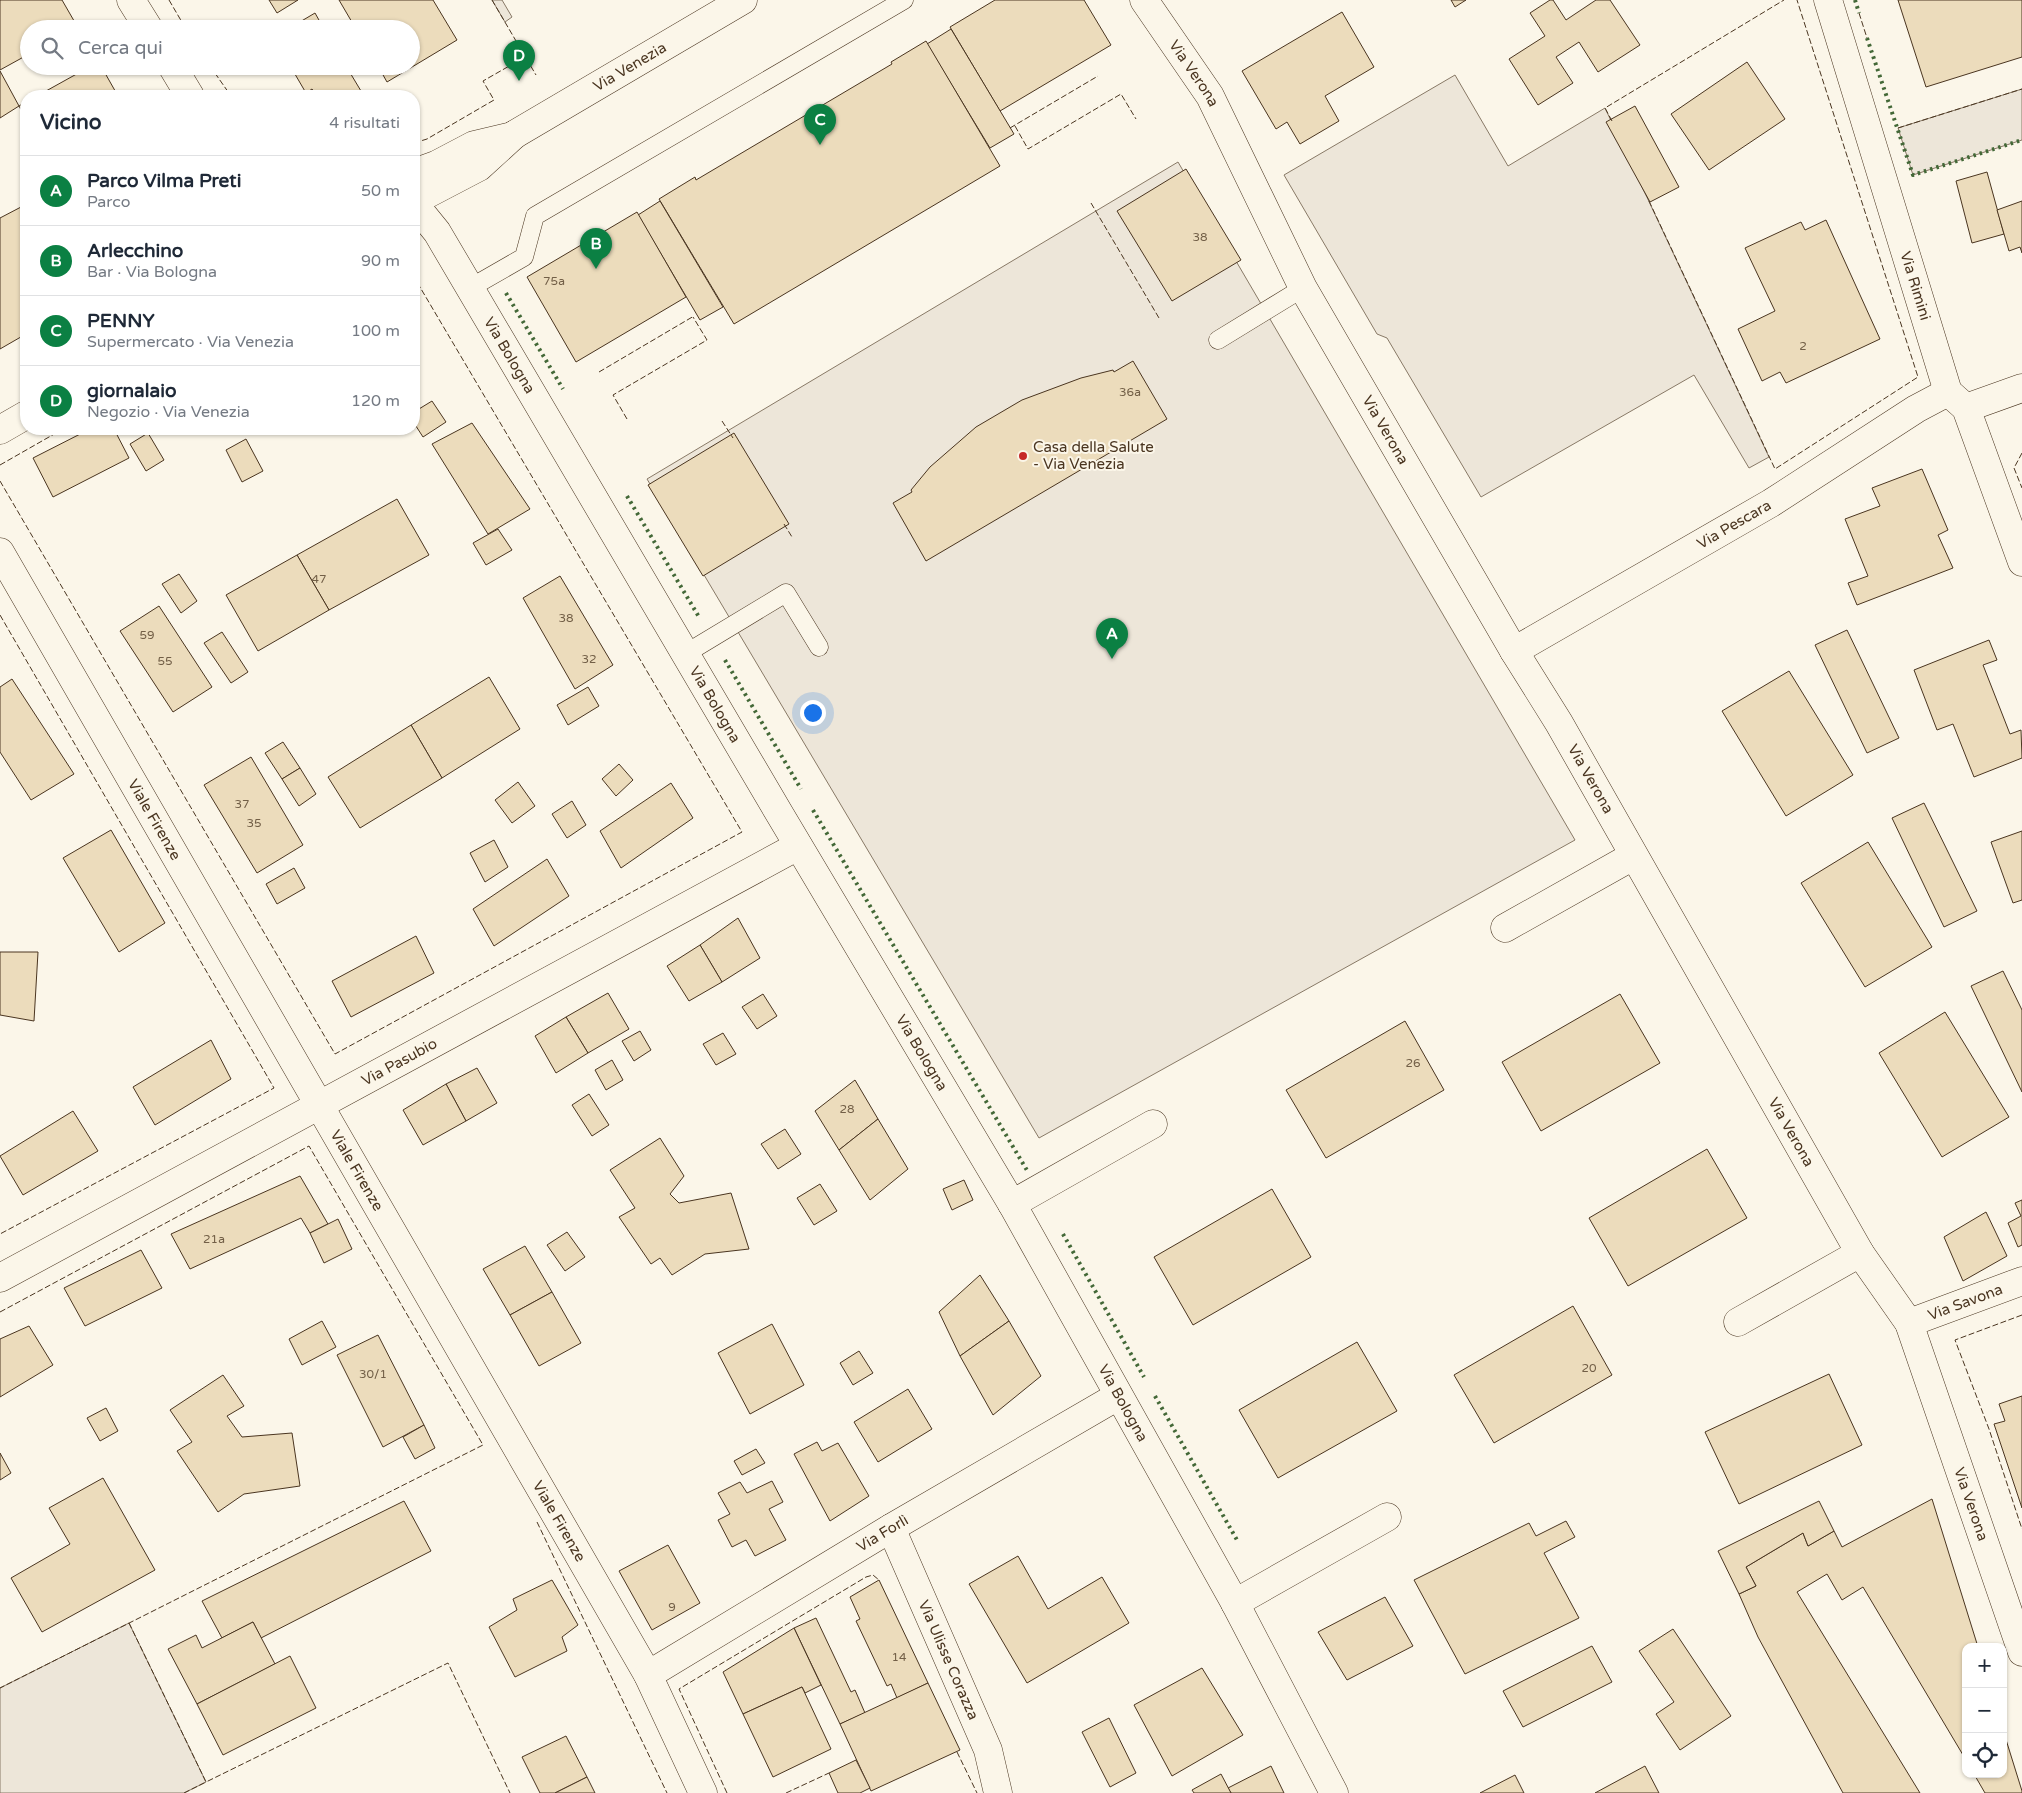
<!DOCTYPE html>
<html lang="it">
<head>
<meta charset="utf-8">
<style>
  :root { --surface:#fff; --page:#f2f2f3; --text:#1f2937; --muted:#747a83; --line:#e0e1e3; --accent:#0b8043 }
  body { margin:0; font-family:"Varela Round",sans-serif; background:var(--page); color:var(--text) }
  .controls { position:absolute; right:15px; bottom:15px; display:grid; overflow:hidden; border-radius:10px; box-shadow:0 1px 4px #0004 }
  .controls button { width:45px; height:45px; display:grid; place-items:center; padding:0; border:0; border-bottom:1px solid var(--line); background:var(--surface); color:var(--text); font:25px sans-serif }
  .you { position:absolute; left:812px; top:712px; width:18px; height:18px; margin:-12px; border:4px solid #fff; border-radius:50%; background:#1a73e8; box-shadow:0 0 0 8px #1a73e833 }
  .badge { display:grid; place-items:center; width:32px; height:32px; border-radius:50%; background:var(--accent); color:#fff; font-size:16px; font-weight:700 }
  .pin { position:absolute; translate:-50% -41px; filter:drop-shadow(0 1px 2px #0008) }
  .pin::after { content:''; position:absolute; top:26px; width:18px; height:15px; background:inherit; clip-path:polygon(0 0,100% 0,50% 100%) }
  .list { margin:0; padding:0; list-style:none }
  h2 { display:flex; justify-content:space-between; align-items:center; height:65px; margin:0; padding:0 20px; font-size:21px }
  h2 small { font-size:16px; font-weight:400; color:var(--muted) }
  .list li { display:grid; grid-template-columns:32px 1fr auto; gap:15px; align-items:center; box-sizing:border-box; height:70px; padding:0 20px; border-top:1px solid var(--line) }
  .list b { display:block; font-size:19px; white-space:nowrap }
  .list p { margin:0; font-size:16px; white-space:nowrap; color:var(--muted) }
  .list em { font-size:16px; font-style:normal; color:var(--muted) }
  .icon { flex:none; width:28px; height:28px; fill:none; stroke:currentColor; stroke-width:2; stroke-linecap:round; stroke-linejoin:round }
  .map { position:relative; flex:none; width:2022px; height:1793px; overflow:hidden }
  .search { position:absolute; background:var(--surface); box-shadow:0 1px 4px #0004; left:20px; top:20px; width:400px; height:55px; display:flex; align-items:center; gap:12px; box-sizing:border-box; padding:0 18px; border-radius:28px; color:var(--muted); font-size:19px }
  .panel { position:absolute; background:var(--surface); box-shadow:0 1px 4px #0004; left:20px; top:90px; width:400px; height:345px; border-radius:20px }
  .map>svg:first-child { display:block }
  .green { fill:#ede6d9; stroke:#887966 }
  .building { fill:#ecdcbc; stroke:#4a3520 }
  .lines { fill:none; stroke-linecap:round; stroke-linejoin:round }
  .lane-casing { stroke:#4a3520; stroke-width:19 }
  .street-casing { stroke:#4a3520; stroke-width:29 }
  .secondary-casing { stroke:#4a3520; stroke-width:29 }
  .lane { stroke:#fbf6e9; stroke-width:18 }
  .street { stroke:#fbf6e9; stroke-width:28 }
  .secondary { stroke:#fbf6e9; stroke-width:28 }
  .hedge { stroke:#436837; stroke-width:4; stroke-dasharray:2.5 4; stroke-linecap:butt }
  .fence { stroke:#4a3520; stroke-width:1; stroke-dasharray:6 2.5; stroke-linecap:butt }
  .poi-dot { fill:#c62828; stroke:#fbf6e9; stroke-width:2 }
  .labels { text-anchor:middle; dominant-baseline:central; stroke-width:4; stroke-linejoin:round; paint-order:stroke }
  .number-label { font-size:12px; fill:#725f47 }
  .street-label { font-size:15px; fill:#4a3520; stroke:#fbf6e9 }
  .poi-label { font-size:15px; fill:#4a3520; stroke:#fbf6e9; text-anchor:start }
</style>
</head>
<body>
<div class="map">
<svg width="2022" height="1793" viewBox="0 0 2022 1793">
  <rect width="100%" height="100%" fill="#fbf6e9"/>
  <g class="green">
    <path d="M492 0H502L512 17 505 22Z"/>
    <path d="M1455 75 1508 166 1605 108 1769 457 1749 468 1694 375 1481 497 1387 338 1377 334 1284 175Z"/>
    <path d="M2022 89V140L1913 175 1898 128Z"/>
    <path d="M1178 162 1575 840 1039 1138 647 479Z"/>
    <path d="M129 1623 206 1782 184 1793H0V1688Z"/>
  </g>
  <g class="building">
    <path d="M0 0H62L77 26 73 29H29V54L0 70Z"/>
    <path d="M269 0H298L277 13Z"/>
    <path d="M339 0H433L457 40 387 82 378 66H411V29H356Z"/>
    <path d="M995 0H1084L1111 45 1000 111 950 27Z"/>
    <path d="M1451 0H1466L1455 7Z"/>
    <path d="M1550 0H1553L1566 20 1596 0H1610L1640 45 1598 72 1579 42 1556 57 1573 83 1538 105 1509 59 1545 36 1530 13Z"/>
    <path d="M1898 0H2022V57L1926 87Z"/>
    <path d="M1342 12 1374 67 1325 96 1339 121 1300 144 1287 122 1276 129 1242 71Z"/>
    <path d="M315 13 324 29H288Z"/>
    <path d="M951 29 1014 134 990 148 927 44Z"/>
    <path d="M926 41 1000 166 734 324 659 199 695 177 696 180 892 64 891 62Z"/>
    <path d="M1747 62 1785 119 1709 170 1671 114Z"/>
    <path d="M91 66H101L118 96H37Z"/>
    <path d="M282 66H346L364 96H317L312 89 306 93 292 69 286 73Z"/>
    <path d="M0 71 19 106 0 118Z"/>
    <path d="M26 102V119L19 106Z"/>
    <path d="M1635 106 1679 187 1650 202 1606 122Z"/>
    <path d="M1186 169 1241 260 1172 301 1117 211Z"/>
    <path d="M1987 172 2004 234 1972 243 1956 181Z"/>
    <path d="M660 201 723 307 700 320 638 215Z"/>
    <path d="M2022 201V253L2020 247 2009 251 1997 210Z"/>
    <path d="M21 207 26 216V334L0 349V218Z"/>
    <path d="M637 212 686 297 576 362 527 277Z"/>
    <path d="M1826 220 1880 339 1786 383 1780 372 1762 381 1738 329 1775 311 1745 248 1801 222 1805 230Z"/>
    <path d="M1133 361 1167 419 926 561 893 503 912 492 911 490 930 467 976 427 1022 400 1081 378 1113 370 1114 372Z"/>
    <path d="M432 401 446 422 423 437 414 423V412Z"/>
    <path d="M472 423 530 509 488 534 432 444Z"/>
    <path d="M90 429H114L129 458 53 497 33 458Z"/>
    <path d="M148 433 164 460 146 471 130 444Z"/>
    <path d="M734 433 789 524 703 576 648 485Z"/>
    <path d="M246 439 263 471 242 482 226 450Z"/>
    <path d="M1922 469 1948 530 1938 535 1953 568 1857 605 1848 583 1868 576 1845 519 1880 506 1872 488Z"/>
    <path d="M397 499 429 555 329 610 297 555Z"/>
    <path d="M498 529 512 550 486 565 473 543Z"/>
    <path d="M297 555 329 610 258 651 226 595Z"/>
    <path d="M179 574 197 601 181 613 162 584Z"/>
    <path d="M560 576 613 665 575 689 523 598Z"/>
    <path d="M159 606 212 687 173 712 120 631Z"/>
    <path d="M1847 630 1899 738 1867 753 1815 645Z"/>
    <path d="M222 632 248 672 231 683 204 643Z"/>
    <path d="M1989 640 1997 660 1983 665 2010 734 2021 730 2022 758 1974 777 1953 724 1937 730 1914 670Z"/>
    <path d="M1789 671 1853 775 1786 816 1722 711Z"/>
    <path d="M489 677 520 729 442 778 411 725Z"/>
    <path d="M12 679 74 774 31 800 0 752V687Z"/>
    <path d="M588 687 599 706 568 725 557 705Z"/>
    <path d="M411 725 442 778 360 828 328 777Z"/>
    <path d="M283 742 300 768 282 779 265 753Z"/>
    <path d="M251 757 303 845 257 873 204 785Z"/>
    <path d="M619 764 633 780 616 796 602 779Z"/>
    <path d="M300 768 316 794 299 806 282 779Z"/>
    <path d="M518 782 535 806 512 823 495 800Z"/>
    <path d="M671 783 693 818 621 868 600 831Z"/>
    <path d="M572 801 586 825 567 838 552 814Z"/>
    <path d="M1924 803 1977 911 1944 927 1892 818Z"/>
    <path d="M111 830 165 923 119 952 63 858Z"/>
    <path d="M2022 831V900L2013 903 1991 842Z"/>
    <path d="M494 840 508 867 485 882 470 853Z"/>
    <path d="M1868 842 1932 947 1865 987 1801 883Z"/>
    <path d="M547 859 569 896 494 946 473 909Z"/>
    <path d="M294 868 305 888 277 904 266 884Z"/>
    <path d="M738 918 760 958 722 982 700 945Z"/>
    <path d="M416 936 434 973 351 1017 332 981Z"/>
    <path d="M700 945 722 982 689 1001 667 966Z"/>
    <path d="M0 952H38L34 1021 0 1015Z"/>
    <path d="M2003 971 2022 1010V1092L1971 986Z"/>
    <path d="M608 993 629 1029 588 1053 566 1017Z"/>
    <path d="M763 994 777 1016 757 1029 742 1007Z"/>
    <path d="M1620 994 1660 1063 1541 1131 1502 1062Z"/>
    <path d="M1945 1012 2009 1117 1942 1157 1879 1053Z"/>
    <path d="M566 1017 588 1053 556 1073 535 1036Z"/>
    <path d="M1405 1021 1444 1090 1326 1158 1286 1090Z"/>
    <path d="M640 1031 651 1050 634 1061 622 1041Z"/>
    <path d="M723 1033 736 1054 716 1065 703 1044Z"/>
    <path d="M211 1040 231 1079 155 1125 133 1087Z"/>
    <path d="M612 1060 623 1080 606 1090 595 1070Z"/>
    <path d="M477 1068 497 1103 466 1121 446 1084Z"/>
    <path d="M855 1080 878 1119 839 1150 815 1111Z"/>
    <path d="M446 1084 466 1121 423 1145 403 1110Z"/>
    <path d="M589 1094 609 1125 592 1136 572 1105Z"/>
    <path d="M73 1111 98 1151 23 1195 0 1156Z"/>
    <path d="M878 1119 908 1169 870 1200 839 1150Z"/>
    <path d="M785 1129 801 1154 778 1169 761 1144Z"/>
    <path d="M660 1138 684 1176 670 1194 679 1203 731 1193 749 1249 705 1254 672 1275 660 1258 651 1264 619 1217 635 1208 610 1170Z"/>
    <path d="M1707 1149 1747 1218 1628 1286 1589 1218Z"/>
    <path d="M300 1176 328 1224 310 1233 301 1218 190 1269 171 1234Z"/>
    <path d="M964 1180 973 1200 952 1210 943 1189Z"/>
    <path d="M820 1184 837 1211 814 1225 797 1198Z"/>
    <path d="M1272 1189 1311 1257 1193 1325 1154 1257Z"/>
    <path d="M2022 1200V1245L2018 1247 2008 1223 2021 1216 2015 1203Z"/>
    <path d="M1986 1212 2007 1256 1963 1281 1944 1237Z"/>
    <path d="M338 1219 352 1249 324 1263 310 1233Z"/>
    <path d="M567 1232 585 1257 565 1271 547 1245Z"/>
    <path d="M525 1246 552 1292 510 1315 483 1269Z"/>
    <path d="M141 1250 162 1288 85 1326 64 1288Z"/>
    <path d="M980 1275 1009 1321 960 1356 939 1312Z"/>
    <path d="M552 1292 581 1343 539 1366 510 1315Z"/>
    <path d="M1573 1306 1612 1375 1494 1443 1454 1375Z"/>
    <path d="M322 1321 336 1347 302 1365 289 1339Z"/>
    <path d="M1009 1321 1041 1376 993 1415 960 1356Z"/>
    <path d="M772 1324 804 1385 750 1414 718 1353Z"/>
    <path d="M29 1326 53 1365 0 1397V1339Z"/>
    <path d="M378 1335 424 1425 383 1447 337 1355Z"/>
    <path d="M1357 1342 1397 1411 1278 1478 1239 1410Z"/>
    <path d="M859 1351 873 1373 853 1385 840 1363Z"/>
    <path d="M1829 1374 1862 1445 1739 1504 1705 1432Z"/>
    <path d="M223 1375 244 1406 227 1416 242 1437 292 1433 300 1486 244 1494 218 1512 177 1451 192 1442 170 1410Z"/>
    <path d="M908 1389 932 1429 878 1462 854 1422Z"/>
    <path d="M2022 1396V1508L1994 1424 2005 1421 1999 1404Z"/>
    <path d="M106 1408 118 1431 100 1441 87 1418Z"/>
    <path d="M424 1425 435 1448 415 1459 403 1437Z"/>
    <path d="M817 1442 822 1451 838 1443 869 1496 830 1521 794 1454Z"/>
    <path d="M756 1449 765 1463 742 1475 734 1461Z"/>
    <path d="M0 1453 11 1473 0 1480Z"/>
    <path d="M103 1478 155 1570 42 1632 11 1578 70 1544 49 1508Z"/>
    <path d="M772 1481 783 1502 769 1509 786 1540 755 1556 746 1540 732 1547 718 1520 730 1514 718 1493 740 1482 747 1493Z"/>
    <path d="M1932 1499 1978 1647H1966V1760L1863 1587 1842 1600 1827 1574 1797 1592 1920 1793H1843L1758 1637 1739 1594 1756 1586 1746 1567 1803 1533 1808 1546 1834 1531 1842 1547Z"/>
    <path d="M404 1501 431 1551 261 1638 253 1622 222 1638 202 1601Z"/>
    <path d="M1819 1501 1834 1531 1808 1546 1803 1533 1746 1567 1756 1586 1739 1594 1718 1551Z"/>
    <path d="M1566 1521 1575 1537 1544 1553 1579 1618 1465 1674 1414 1580 1529 1523 1536 1536Z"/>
    <path d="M668 1545 700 1603 652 1630 619 1571Z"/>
    <path d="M1018 1556 1048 1609 1102 1577 1129 1623 1027 1683 969 1584Z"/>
    <path d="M552 1580 578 1625 562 1637 567 1651 515 1677 489 1627 517 1610 513 1599Z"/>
    <path d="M879 1580 928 1683 897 1698 891 1684 887 1686 856 1621 860 1619 850 1597Z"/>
    <path d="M1385 1597 1413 1646 1347 1680 1318 1632Z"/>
    <path d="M816 1618 851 1692 855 1690 865 1713 840 1724 794 1628Z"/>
    <path d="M253 1622 275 1664 197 1704 168 1649 196 1635 202 1648Z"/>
    <path d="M794 1628 821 1685 805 1693 802 1687 743 1714 723 1672Z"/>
    <path d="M1673 1629 1731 1716 1680 1750 1656 1714 1674 1702 1639 1651Z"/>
    <path d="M1592 1646 1612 1682 1523 1727 1503 1691Z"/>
    <path d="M290 1656 316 1708 223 1755 197 1704Z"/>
    <path d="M1202 1668 1243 1735 1172 1776 1134 1705Z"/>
    <path d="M928 1683 960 1750 871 1791 840 1724Z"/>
    <path d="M802 1687 831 1749 773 1777 743 1714Z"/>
    <path d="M1109 1718 1136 1773 1110 1787 1082 1732Z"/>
    <path d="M2003 1730 2022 1791V1793H1985L1974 1774H2003Z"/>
    <path d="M566 1736 587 1777 555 1793H540L522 1757Z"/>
    <path d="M856 1760 870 1788 860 1793H838L829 1773Z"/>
    <path d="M1271 1766 1284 1793H1231L1228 1788Z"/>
    <path d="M1645 1766 1659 1793H1595Z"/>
    <path d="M1221 1774 1231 1793H1194L1192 1790Z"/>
    <path d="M1515 1775 1524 1793H1480Z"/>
    <path d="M587 1777 595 1793H555Z"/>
  </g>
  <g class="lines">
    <defs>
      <g id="lane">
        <path d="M470 288 524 257 535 216 904 0"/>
        <path d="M1218 340 1303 288"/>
        <path d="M685 654 786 593 819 647"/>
      </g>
      <g id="street">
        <path d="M131 0 149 29"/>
        <path id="s1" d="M1144 0 1210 96 1303 288 1514 651 1559 723 1860 1253 1909 1323 2022 1652"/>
        <path id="s2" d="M1828 0 1948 392 1966 408 2022 562"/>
        <path d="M172 66 190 96"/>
        <path id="s3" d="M414 211 424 216 437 232 779 813 1012 1204 1235 1603 1334 1793"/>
        <path d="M1966 408 2022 388"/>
        <path id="s4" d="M0 552 648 1675 703 1793"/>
        <path id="s5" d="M1514 651 1771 503 1916 409 1948 392"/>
        <path d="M1505 928 1633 856"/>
        <path d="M1012 1204 1153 1124"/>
        <path id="s6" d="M0 1278 798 846"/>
        <path d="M1738 1322 1860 1253"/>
        <path id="s7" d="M1909 1323 2022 1281"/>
        <path id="s8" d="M891 1528 988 1750 998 1793"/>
        <path d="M1235 1603 1387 1517"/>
        <path id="s9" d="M648 1675 891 1528 1118 1396"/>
      </g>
      <g id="secondary">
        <path id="s10" d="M414 173 436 165 474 145 512 136 743 0"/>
        <path d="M414 201 479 167 514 135"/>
        <path d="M0 430 26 415"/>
      </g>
    </defs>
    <use href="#lane" class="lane-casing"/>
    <use href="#street" class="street-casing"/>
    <use href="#secondary" class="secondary-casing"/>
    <use href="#lane" class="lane"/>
    <use href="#street" class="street"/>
    <use href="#secondary" class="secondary"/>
    <g class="hedge">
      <path d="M1855 0 1859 13"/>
      <path d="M1867 38 1913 175 2022 140"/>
      <path d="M506 293 563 389"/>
      <path d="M627 496 699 617"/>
      <path d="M725 660 801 789"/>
      <path d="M813 810 1028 1172"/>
      <path d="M1063 1234 1144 1377"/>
      <path d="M1155 1396 1237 1540"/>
    </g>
    <g class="fence">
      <path d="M169 0 186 29"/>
      <path d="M492 0 536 75"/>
      <path d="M1859 13 1867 38"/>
      <path d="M210 66 231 96"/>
      <path d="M1612 121 1605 108 1784 0"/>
      <path d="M1015 126 1028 149 1121 94 1136 119"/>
      <path d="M1010 128 1098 76"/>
      <path d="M1898 128 2022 89"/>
      <path d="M414 143 427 139 494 100 483 81 525 57"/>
      <path d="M1649 201 1775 469 1918 377 1797 0"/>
      <path d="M1091 203 1159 318"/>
      <path d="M599 372 694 316"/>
      <path d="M627 419 613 395 707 340 693 317"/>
      <path d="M722 421 733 438"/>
      <path d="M2022 453 2014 468 2022 488"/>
      <path d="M0 465 63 429"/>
      <path d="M0 481 335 1054 742 832 414 277"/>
      <path d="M784 524 792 537"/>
      <path d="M0 615 274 1088 0 1234"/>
      <path d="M0 1312 309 1146 483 1445 0 1688"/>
      <path d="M2022 1315 1955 1340 1989 1429 2022 1529"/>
      <path d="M537 1522 667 1793"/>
      <path d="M129 1623 206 1782 448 1663 510 1793"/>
      <path d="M957 1752 977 1793"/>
      <path d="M184 1793 206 1782"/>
      <path d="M727 1793 679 1689 866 1577 873 1575 879 1580"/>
      <path d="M786 1793 829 1773"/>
    </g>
  </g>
  <circle class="poi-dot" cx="1023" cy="456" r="5"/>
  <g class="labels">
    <g class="number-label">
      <text x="1200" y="237">38</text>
      <text x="554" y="281">75a</text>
      <text x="1803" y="346">2</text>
      <text x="1130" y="392">36a</text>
      <text x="319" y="579">47</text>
      <text x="566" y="618">38</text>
      <text x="147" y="635">59</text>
      <text x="589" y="659">32</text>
      <text x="165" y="661">55</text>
      <text x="242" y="804">37</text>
      <text x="254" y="823">35</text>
      <text x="1413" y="1063">26</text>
      <text x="847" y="1109">28</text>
      <text x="214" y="1239">21a</text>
      <text x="1589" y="1368">20</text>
      <text x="373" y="1374">30/1</text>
      <text x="672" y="1607">9</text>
      <text x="899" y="1657">14</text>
    </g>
    <g class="street-label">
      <text stroke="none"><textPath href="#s10" startOffset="242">Via Venezia</textPath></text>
      <text stroke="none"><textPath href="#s1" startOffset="89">Via Verona</textPath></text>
      <text stroke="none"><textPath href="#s2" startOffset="299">Via Rimini</textPath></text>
      <text stroke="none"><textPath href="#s3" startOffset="175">Via Bologna</textPath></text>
      <text stroke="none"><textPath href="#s1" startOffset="494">Via Verona</textPath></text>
      <text stroke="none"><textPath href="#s5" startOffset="254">Via Pescara</textPath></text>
      <text stroke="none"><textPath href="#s3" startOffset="580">Via Bologna</textPath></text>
      <text stroke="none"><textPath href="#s1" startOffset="899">Via Verona</textPath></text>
      <text stroke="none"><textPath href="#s4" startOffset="309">Viale Firenze</textPath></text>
      <text stroke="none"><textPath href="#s3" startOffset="985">Via Bologna</textPath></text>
      <text stroke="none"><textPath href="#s6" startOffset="454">Via Pasubio</textPath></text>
      <text stroke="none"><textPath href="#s1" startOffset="1305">Via Verona</textPath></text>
      <text stroke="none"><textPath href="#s4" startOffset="714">Viale Firenze</textPath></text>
      <text stroke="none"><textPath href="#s7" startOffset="60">Via Savona</textPath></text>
      <text stroke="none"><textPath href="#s3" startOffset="1389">Via Bologna</textPath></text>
      <text stroke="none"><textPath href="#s1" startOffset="1721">Via Verona</textPath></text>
      <text stroke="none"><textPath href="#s4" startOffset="1119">Viale Firenze</textPath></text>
      <text stroke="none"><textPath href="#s9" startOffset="274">Via Forlì</textPath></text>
      <text stroke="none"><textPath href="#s8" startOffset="144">Via Ulisse Corazza</textPath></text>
    </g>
    <g class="poi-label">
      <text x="1033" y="447">Casa della Salute<tspan x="1033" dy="17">- Via Venezia</tspan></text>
    </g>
  </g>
</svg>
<div class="controls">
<button>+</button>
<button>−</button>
<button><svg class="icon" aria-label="locate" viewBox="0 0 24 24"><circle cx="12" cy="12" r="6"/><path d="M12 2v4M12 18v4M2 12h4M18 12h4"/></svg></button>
</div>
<div class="you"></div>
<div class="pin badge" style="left:1112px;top:659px">A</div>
<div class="pin badge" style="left:596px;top:269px">B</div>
<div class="pin badge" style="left:820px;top:145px">C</div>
<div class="pin badge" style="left:519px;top:81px">D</div>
<div class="search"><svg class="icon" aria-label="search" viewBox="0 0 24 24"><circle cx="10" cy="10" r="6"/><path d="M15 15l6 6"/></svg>Cerca qui</div>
<section class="panel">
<h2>Vicino<small>4 risultati</small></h2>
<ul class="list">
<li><span class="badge">A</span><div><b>Parco Vilma Preti</b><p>Parco</p></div><em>50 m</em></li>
<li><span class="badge">B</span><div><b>Arlecchino</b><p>Bar · Via Bologna</p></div><em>90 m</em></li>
<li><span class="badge">C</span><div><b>PENNY</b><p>Supermercato · Via Venezia</p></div><em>100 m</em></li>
<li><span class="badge">D</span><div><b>giornalaio</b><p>Negozio · Via Venezia</p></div><em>120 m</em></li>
</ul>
</section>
</div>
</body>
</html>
